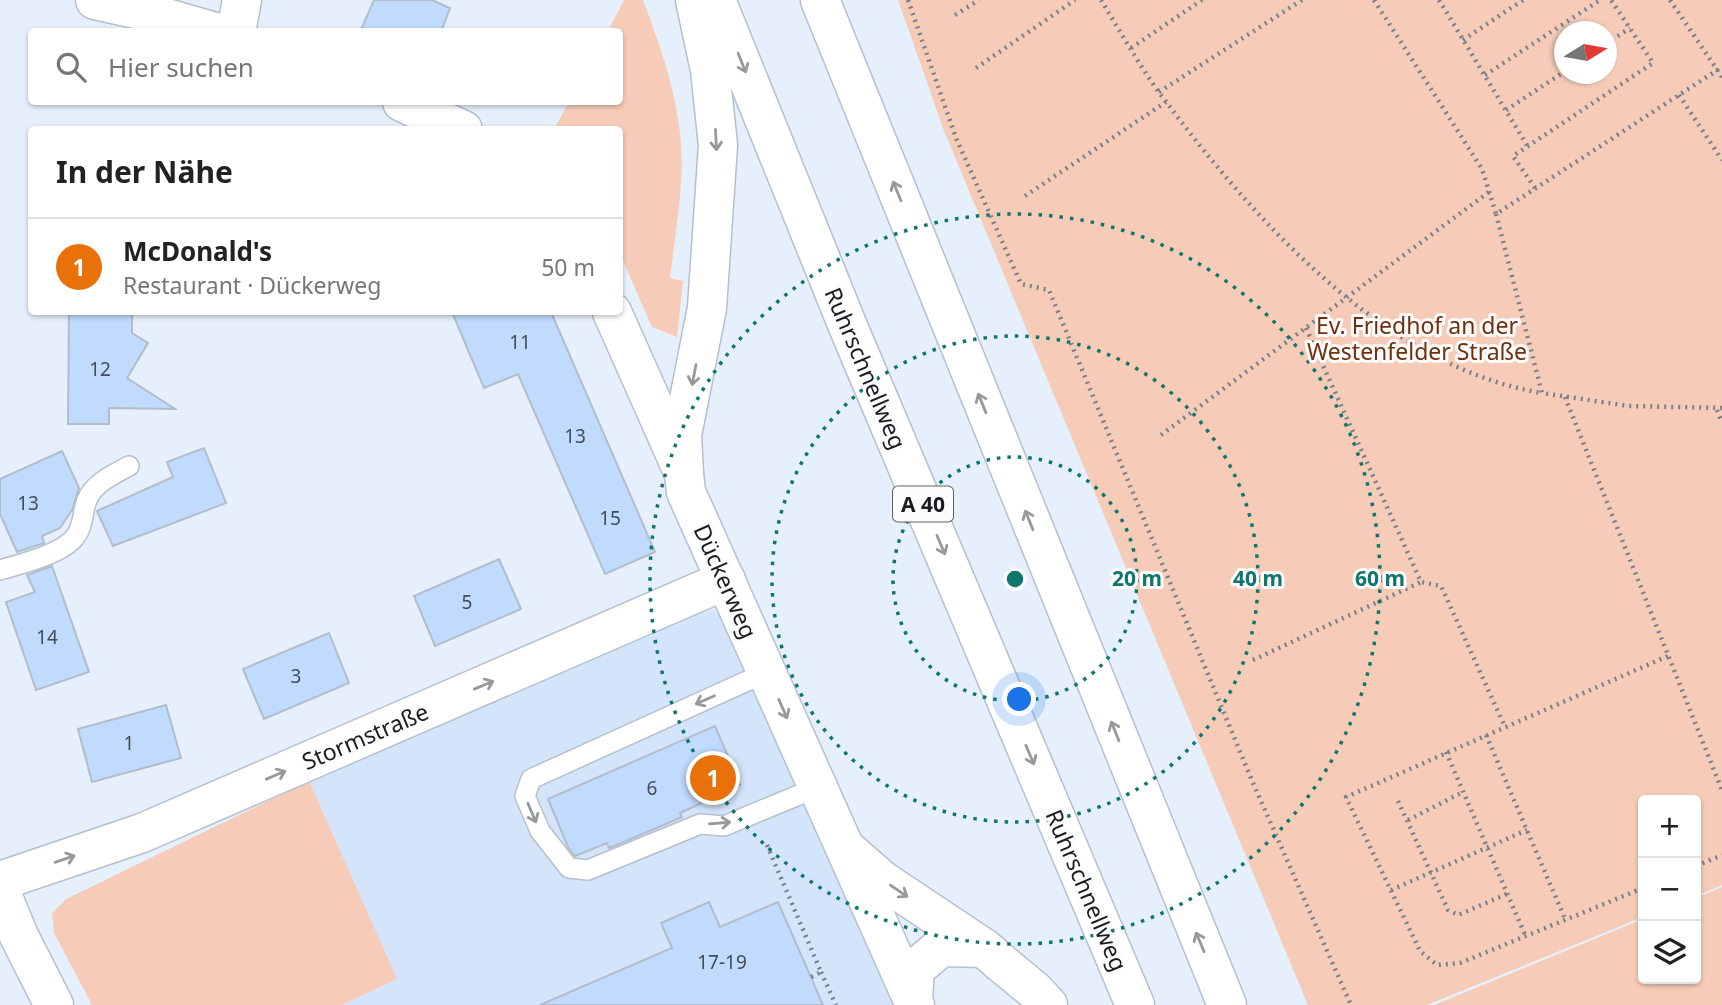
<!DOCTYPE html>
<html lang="de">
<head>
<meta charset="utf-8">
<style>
  :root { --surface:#fff; --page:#f6f6f6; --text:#222; --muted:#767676; --line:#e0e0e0; --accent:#934b28 }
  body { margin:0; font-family:"Noto Sans",sans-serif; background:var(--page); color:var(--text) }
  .controls { position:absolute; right:21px; bottom:21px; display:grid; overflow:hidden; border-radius:7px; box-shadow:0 2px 5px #0004 }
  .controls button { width:63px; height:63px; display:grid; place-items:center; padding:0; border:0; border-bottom:2px solid var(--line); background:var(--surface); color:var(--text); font:35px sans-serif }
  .compass { position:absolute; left:1554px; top:21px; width:63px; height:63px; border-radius:50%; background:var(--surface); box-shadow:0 2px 5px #0004; rotate:79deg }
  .you { position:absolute; left:1020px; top:700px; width:24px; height:24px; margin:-18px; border:5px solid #fff; border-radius:50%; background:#1a73e8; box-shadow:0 0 0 10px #1a73e833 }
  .badge { display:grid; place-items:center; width:46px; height:46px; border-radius:50%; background:var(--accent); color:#fff; font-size:23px; font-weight:700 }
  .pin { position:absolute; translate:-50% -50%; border:4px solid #fff; box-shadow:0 2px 7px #0006 }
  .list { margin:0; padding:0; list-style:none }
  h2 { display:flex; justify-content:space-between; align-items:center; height:91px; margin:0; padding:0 28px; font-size:30px }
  h2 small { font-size:23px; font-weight:400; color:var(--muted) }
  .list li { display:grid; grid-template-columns:46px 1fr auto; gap:21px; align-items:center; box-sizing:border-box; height:98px; padding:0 28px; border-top:2px solid var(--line) }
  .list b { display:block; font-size:26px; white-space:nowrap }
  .list p { margin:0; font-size:23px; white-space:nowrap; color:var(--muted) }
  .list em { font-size:23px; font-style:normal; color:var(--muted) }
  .icon { flex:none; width:38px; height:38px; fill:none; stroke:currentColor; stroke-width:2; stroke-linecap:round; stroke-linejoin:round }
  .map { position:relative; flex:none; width:1722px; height:1005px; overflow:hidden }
  .search { position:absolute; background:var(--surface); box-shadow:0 2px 5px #0004; left:28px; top:28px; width:595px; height:77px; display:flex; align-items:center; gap:18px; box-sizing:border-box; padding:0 24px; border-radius:7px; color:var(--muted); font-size:26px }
  .panel { position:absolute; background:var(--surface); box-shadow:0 2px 5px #0004; left:28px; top:126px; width:595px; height:189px; border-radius:7px }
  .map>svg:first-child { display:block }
  .built { fill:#d4e5fb }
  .green { fill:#f6ccb9; fill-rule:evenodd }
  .building { fill:#c0dbfe; stroke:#b2bdcc; stroke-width:2 }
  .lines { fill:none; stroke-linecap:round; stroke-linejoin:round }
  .lane-casing { stroke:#b5c0cf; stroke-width:22 }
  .street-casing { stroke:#b5c0cf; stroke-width:41 }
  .highway-casing { stroke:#b5c0cf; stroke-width:41 }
  .path { stroke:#798088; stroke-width:4.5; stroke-dasharray:2 5; stroke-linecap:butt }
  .lane { stroke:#fff; stroke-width:19 }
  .street { stroke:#fff; stroke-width:38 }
  .highway { stroke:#fff; stroke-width:38 }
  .oneway { stroke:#98999c }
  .ring { fill:none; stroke:#0f766e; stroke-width:3.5; stroke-dasharray:3.5 7 }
  .labels { text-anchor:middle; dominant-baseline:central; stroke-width:6; stroke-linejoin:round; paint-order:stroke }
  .number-label { font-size:19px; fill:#434c59 }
  .shield { fill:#fcfcfc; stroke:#5d6063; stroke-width:2 }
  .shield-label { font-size:21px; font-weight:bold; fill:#191d22 }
  .park-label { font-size:23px; fill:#6f300f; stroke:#fcfcfc }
  .street-label { font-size:23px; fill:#191d22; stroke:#fcfcfc }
  .centre { fill:#0f766e; stroke:#fcfcfc; stroke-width:3.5 }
  .ring-label { font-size:21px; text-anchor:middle; font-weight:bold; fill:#0f766e; stroke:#fcfcfc; stroke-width:6; stroke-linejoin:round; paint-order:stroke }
</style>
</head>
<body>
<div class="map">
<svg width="1722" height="1005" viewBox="0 0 1722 1005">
  <rect width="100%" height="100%" fill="#e6f0fc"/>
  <path class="built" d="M713 610 723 616 892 1005H342L396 979 309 781 701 612Z"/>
  <g class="green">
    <path d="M624 0H643C665 58 686 119 681 182 679 214 674 246 670 278L683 281 677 337 652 327 620 254V130L554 129 569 102H620V32L608 31Z"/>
    <path d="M898 0H1722V885L1696 896V800H1643V917L1427 1005H1308L944 131ZM1564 32H1606V74H1564Z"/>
    <path d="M309 781 397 979 342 1005H92L54 933 52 913 66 899Z"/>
    <path d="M1722 887V1005H1434L1643 919V979H1696V898Z"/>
  </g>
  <g class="building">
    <path d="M374 0H432L450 8 441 32H360Z"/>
    <path d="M69 312H132V333L148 343 127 378 175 409 109 408V424H68Z"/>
    <path d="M452 312H551L655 552 605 574 518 374 484 388Z"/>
    <path d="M204 448 226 503 113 546 97 511 173 477 167 462Z"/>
    <path d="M62 451 79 488 72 510 60 528 42 536 44 543 17 552 0 514V479Z"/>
    <path d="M499 559 521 609 435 646 414 596Z"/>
    <path d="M52 566 89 672 36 690 6 602 35 592 27 575Z"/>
    <path d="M329 633 349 683 264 719 243 669Z"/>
    <path d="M166 705 181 758 92 782 78 729Z"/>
    <path d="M715 726 740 785 680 813 682 817 624 842 609 848 607 843 575 856 568 847 548 799Z"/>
    <path d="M709 902 720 927 778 902 823 1005H540L672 948 661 923Z"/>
  </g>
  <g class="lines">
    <defs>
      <g id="lane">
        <path d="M0 570C21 564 62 554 75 537 84 526 82 512 87 500 94 483 114 474 129 466"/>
        <path d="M767 672 531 779 525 796 540 831 569 868 588 870 700 824 724 826 818 787"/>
      </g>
      <g id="street">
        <path d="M95 0 135 9 215 32"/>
        <path d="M236 32 242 0"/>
        <path d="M402 102 463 130"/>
        <path d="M612 312 684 474 686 492 915 1005"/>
        <path d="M850 852 882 880 984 948 1000 962"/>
        <path d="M0 881 142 833 726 580"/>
        <path d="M0 890 19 936 54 1005"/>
        <path d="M913 1000 915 969 941 947 984 948"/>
      </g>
      <g id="highway">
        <path d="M716 0 849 329 1135 1005"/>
        <path d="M820 0 1227 1005"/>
        <path d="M684 474 682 435 707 308 718 145 710 70 695 0"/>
        <path d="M1000 962 1034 990 1048 1005"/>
      </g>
    </defs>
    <use href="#lane" class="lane-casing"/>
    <use href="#street" class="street-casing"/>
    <use href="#highway" class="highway-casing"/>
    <g class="path">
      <path d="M908 0 956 138 1021 284 1049 290 1253 783 1351 1005"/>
      <path d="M1101 0C1122 34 1142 71 1167 103 1258 224 1386 367 1542 393"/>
      <path d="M1374 0 1482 169 1496 214 1722 67"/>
      <path d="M1439 0 1528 147"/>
      <path d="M1670 0 1722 77"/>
      <path d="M955 15 979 0"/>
      <path d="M1463 40 1523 0"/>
      <path d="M1606 44 1630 28"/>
      <path d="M1131 48 1202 0"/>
      <path d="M976 68 1075 0"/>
      <path d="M1485 75 1600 0"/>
      <path d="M1159 92 1302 0"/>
      <path d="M1679 95 1722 160"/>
      <path d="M1506 110 1564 72"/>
      <path d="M1535 188 1513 156 1653 63 1611 0"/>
      <path d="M1025 196 1166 102"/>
      <path d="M1496 214 1542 393 1629 406 1722 408"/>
      <path d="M1306 328 1421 582 1441 586 1505 727"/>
      <path d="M1565 397 1722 790"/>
      <path d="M1717 410 1722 422"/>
      <path d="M1161 435 1489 192"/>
      <path d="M1253 660 1421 582"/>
      <path d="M1486 735 1566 921"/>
      <path d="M1446 752 1526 937"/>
      <path d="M1398 801 1448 910 1458 915 1507 894"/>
      <path d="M1408 820 1463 792"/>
      <path d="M767 845 821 972 811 977"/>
      <path d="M1696 866 1722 855"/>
      <path d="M1643 888 1460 963 1437 965 1420 951 1346 797 1668 656"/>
      <path d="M1391 890 1527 830"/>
      <path d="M821 972 836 1005"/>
    </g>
    <use href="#lane" class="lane"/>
    <use href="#street" class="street"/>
    <use href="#highway" class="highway"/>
  </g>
  <defs><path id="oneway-shaft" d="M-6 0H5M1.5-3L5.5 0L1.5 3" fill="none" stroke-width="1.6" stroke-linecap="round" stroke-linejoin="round" transform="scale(1.75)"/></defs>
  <g class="oneway">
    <use href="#oneway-shaft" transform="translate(742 63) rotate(68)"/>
    <use href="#oneway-shaft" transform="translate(716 140) rotate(87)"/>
    <use href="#oneway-shaft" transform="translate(897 191) rotate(-112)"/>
    <use href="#oneway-shaft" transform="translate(694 375) rotate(101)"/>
    <use href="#oneway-shaft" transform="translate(982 403) rotate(-112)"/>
    <use href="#oneway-shaft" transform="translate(1029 520) rotate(-112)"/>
    <use href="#oneway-shaft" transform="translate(941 545) rotate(67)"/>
    <use href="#oneway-shaft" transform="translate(484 685) rotate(-23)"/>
    <use href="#oneway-shaft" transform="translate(705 700) rotate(156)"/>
    <use href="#oneway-shaft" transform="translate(783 709) rotate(66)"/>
    <use href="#oneway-shaft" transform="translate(1115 731) rotate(-112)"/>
    <use href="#oneway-shaft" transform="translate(1030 755) rotate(67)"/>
    <use href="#oneway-shaft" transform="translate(276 775) rotate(-23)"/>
    <use href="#oneway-shaft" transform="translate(532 813) rotate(67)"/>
    <use href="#oneway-shaft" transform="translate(720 823) rotate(-5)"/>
    <use href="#oneway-shaft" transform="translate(65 859) rotate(-19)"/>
    <use href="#oneway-shaft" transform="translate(899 891) rotate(34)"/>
    <use href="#oneway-shaft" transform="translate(1200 942) rotate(-113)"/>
  </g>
  <g class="ring">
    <circle cx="1015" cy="579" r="122"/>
    <circle cx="1015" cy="579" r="243"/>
    <circle cx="1015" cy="579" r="365"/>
  </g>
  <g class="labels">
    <g class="number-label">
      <text x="520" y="342">11</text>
      <text x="100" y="369">12</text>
      <text x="575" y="436">13</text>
      <text x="28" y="503">13</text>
      <text x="610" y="518">15</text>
      <text x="467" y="602">5</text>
      <text x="47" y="637">14</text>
      <text x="296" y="676">3</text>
      <text x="129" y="743">1</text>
      <text x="652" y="788">6</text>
      <text x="722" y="962">17-19</text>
    </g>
    <rect class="shield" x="893" y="486.5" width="60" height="35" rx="5"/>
    <g class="shield-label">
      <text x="923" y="504">A 40</text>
    </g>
    <g class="park-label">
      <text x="1417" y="325">Ev. Friedhof an der<tspan x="1417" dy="26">Westenfelder Straße</tspan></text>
    </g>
    <g class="street-label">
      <text transform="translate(866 368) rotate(67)">Ruhrschnellweg</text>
      <text transform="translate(726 581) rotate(66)">Dückerweg</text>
      <text transform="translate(365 736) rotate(-23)">Stormstraße</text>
      <text transform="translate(1087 890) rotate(67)">Ruhrschnellweg</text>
    </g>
  </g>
  <circle cx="1015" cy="579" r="10" class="centre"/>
  <g class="ring-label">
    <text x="1137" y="586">20 m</text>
    <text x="1258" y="586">40 m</text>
    <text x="1380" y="586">60 m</text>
  </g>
</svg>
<div class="controls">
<button>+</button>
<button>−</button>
<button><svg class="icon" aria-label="layers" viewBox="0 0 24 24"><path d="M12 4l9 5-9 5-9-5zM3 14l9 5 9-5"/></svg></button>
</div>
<svg class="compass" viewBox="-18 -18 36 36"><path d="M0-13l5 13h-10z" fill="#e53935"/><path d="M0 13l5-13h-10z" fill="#767676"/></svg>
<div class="you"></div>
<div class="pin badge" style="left:713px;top:778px;background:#e8710a">1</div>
<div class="search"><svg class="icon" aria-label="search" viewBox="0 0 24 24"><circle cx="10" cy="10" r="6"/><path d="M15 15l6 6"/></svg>Hier suchen</div>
<section class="panel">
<h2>In der Nähe<small></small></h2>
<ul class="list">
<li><span class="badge" style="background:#e8710a">1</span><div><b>McDonald's</b><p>Restaurant · Dückerweg</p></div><em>50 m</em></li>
</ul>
</section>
</div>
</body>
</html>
